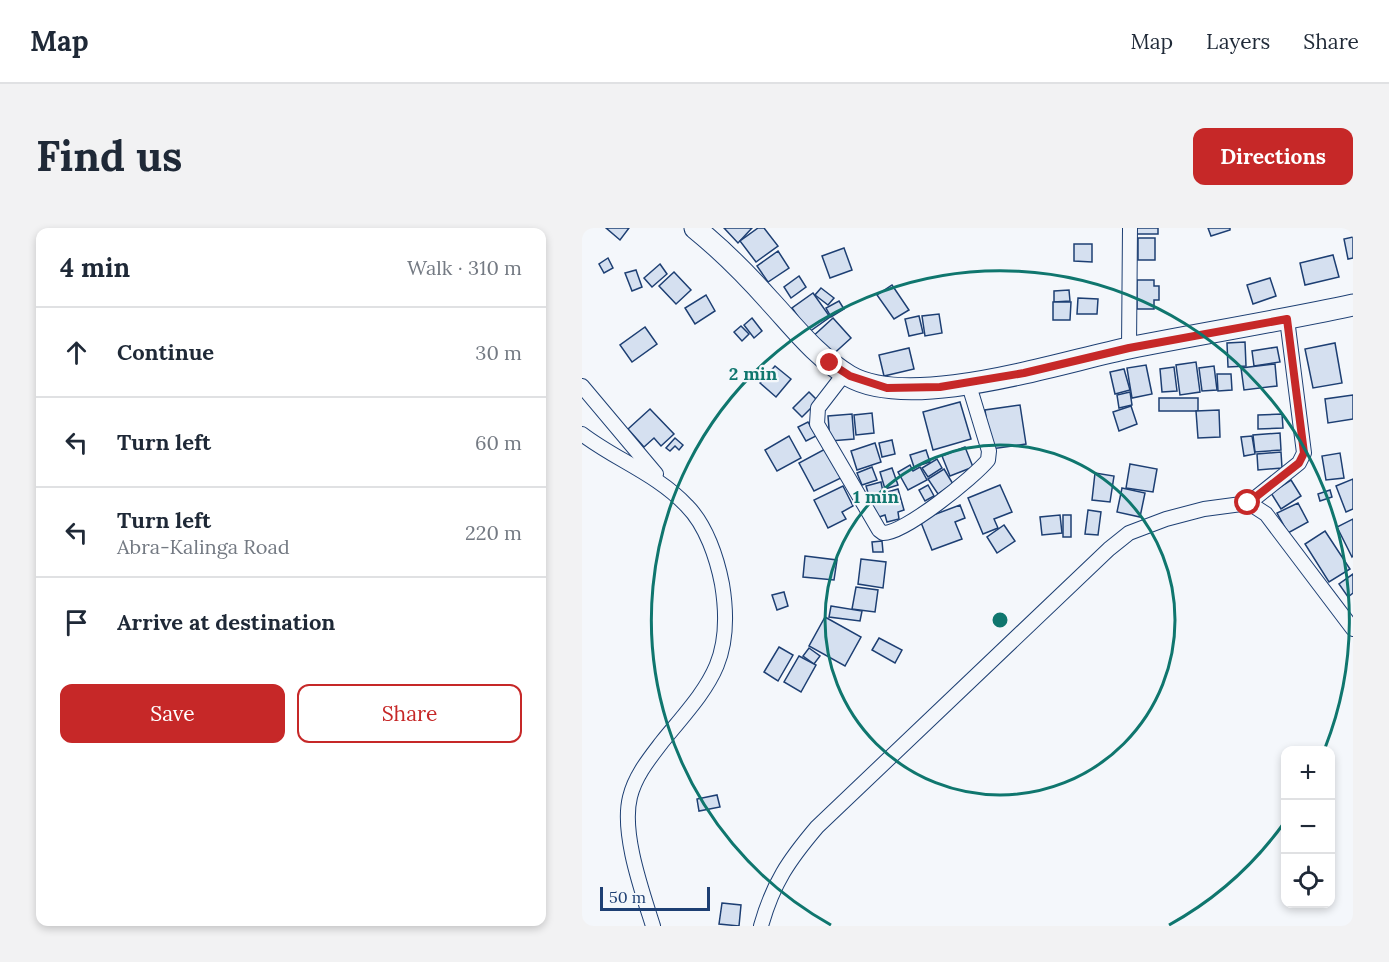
<!DOCTYPE html>
<html lang="en">
<head>
<meta charset="utf-8">
<style>
  :root { --surface:#fff; --page:#f2f2f3; --text:#1f2937; --muted:#747a83; --line:#e0e1e3; --accent:#c62828 }
  body { margin:0; font-family:Lora,serif; background:var(--page); color:var(--text) }
  .controls { position:absolute; right:18px; bottom:18px; display:grid; overflow:hidden; border-radius:12px; box-shadow:0 3px 9px #0003 }
  .controls button { width:54px; height:54px; display:grid; place-items:center; padding:0; border:0; border-bottom:2px solid var(--line); background:var(--surface); color:var(--text); font:30px sans-serif }
  .scale { position:absolute; left:18px; bottom:15px; width:110px; box-sizing:border-box; padding-left:6px; border:3px solid #1d3f73; border-top:0; font-size:16px; line-height:21px; white-space:nowrap; color:#1d3f73; -webkit-text-stroke:4px #f4f7fb; paint-order:stroke }
  .stop { position:absolute; width:18px; height:18px; margin:-14px; border:4px solid #c62828; border-radius:50%; background:#fff }
  .stop.end { background:#c62828; border-color:#fff; box-shadow:0 2px 6px #0008 }
  .list { margin:0; padding:0; list-style:none }
  h2 { display:flex; justify-content:space-between; align-items:center; height:78px; margin:0; padding:0 24px; font-size:26px }
  h2 small { font-size:20px; font-weight:400; color:var(--muted) }
  .list li { display:grid; grid-template-columns:39px 1fr auto; gap:18px; align-items:center; box-sizing:border-box; height:90px; padding:0 24px; border-top:2px solid var(--line) }
  .list b { display:block; font-size:22px; white-space:nowrap }
  .list p { margin:0; font-size:20px; white-space:nowrap; color:var(--muted) }
  .list em { font-size:20px; font-style:normal; color:var(--muted) }
  .actions { display:flex; gap:12px; padding:18px 24px }
  .actions a { flex:1; padding:14px 0; border:2px solid var(--accent); border-radius:12px; text-align:center; font-size:21px; color:var(--accent) }
  .actions .main { background:var(--accent); color:#fff }
  .icon { flex:none; width:33px; height:33px; fill:none; stroke:currentColor; stroke-width:2; stroke-linecap:round; stroke-linejoin:round }
  .map { position:relative; flex:none; width:771px; height:698px; overflow:hidden; border-radius:12px }
  header { display:flex; align-items:center; gap:36px; box-sizing:border-box; height:84px; padding:0 30px; background:var(--surface); border-bottom:2px solid var(--line) }
  header strong { font-size:28px }
  nav { display:flex; gap:33px; margin-inline-start:auto; font-size:21px }
  .intro { display:flex; align-items:center; justify-content:space-between; box-sizing:border-box; height:144px; padding:0 36px }
  h1 { margin:0; font-size:42px }
  .button { padding:15px 27px; border-radius:12px; background:var(--accent); color:#fff; font-size:21px; font-weight:700 }
  main { display:flex; gap:36px; padding:0 36px }
  aside { flex:1; background:var(--surface); border-radius:12px; box-shadow:0 3px 9px #0003 }
  .map>svg:first-child { display:block }
  .building { fill:#d5e0f0; stroke:#1d3f73; stroke-width:1.5 }
  .lines { fill:none; stroke-linecap:round; stroke-linejoin:round }
  .minor-casing { stroke:#1d3f73; stroke-width:16 }
  .primary-casing { stroke:#1d3f73; stroke-width:23 }
  .minor { stroke:#f4f7fb; stroke-width:14 }
  .primary { stroke:#f4f7fb; stroke-width:21 }
  .route { stroke:#c62828; stroke-width:8 }
  .ring { fill:none; stroke:#0f766e; stroke-width:3 }
  .centre { fill:#0f766e; stroke:#f4f7fb; stroke-width:3 }
  .ring-label { font-size:18px; text-anchor:middle; font-weight:bold; fill:#0f766e; stroke:#f4f7fb; stroke-width:4.5; stroke-linejoin:round; paint-order:stroke }
</style>
</head>
<body>
<header>
<strong>Map</strong>
<nav><a>Map</a><a>Layers</a><a>Share</a></nav>
</header>
<div class="intro"><h1>Find us</h1><a class="button">Directions</a></div>
<main>
<aside>
<h2>4 min<small>Walk · 310 m</small></h2>
<ul class="list">
<li><svg class="icon" aria-label="ahead" viewBox="0 0 24 24"><path d="M12 20V5M6 11l6-6 6 6"/></svg><div><b>Continue</b></div><em>30 m</em></li>
<li><svg class="icon" aria-label="left" viewBox="0 0 24 24"><path d="M17 20v-9H6M10 6l-5 5 5 5"/></svg><div><b>Turn left</b></div><em>60 m</em></li>
<li><svg class="icon" aria-label="left" viewBox="0 0 24 24"><path d="M17 20v-9H6M10 6l-5 5 5 5"/></svg><div><b>Turn left</b><p>Abra-Kalinga Road</p></div><em>220 m</em></li>
<li><svg class="icon" aria-label="arrive" viewBox="0 0 24 24"><path d="M6 21V4h12l-3 4 3 4H6"/></svg><div><b>Arrive at destination</b></div></li>
</ul>
<div class="actions"><a class="main">Save</a><a>Share</a></div>
</aside>
<div class="map">
<svg width="771" height="698" viewBox="0 0 771 698">
  <rect width="100%" height="100%" fill="#f4f7fb"/>
  <g class="building">
    <path d="M24 0H47L38 12Z"/>
    <path d="M142 0H170L156 15Z"/>
    <path d="M176 0H182L196 18 174 34 158 13Z"/>
    <rect x="553" y="0" width="23" height="6"/>
    <path d="M626 0H648V2L629 8Z"/>
    <path d="M771 9V30L766 31 762 11Z"/>
    <rect x="556" y="10" width="17" height="22"/>
    <path d="M492 16H510V34L492 33Z"/>
    <path d="M262 20 270 42 248 50 240 28Z"/>
    <path d="M196 23 207 40 186 54 175 38Z"/>
    <path d="M751 27 757 49 723 57 718 35Z"/>
    <path d="M26 30 31 40 22 45 17 36Z"/>
    <path d="M78 36 85 46 70 59 62 50Z"/>
    <path d="M54 42 60 59 50 63 43 45Z"/>
    <path d="M92 44 109 62 94 76 77 58Z"/>
    <path d="M217 48 224 59 209 70 202 59Z"/>
    <path d="M688 50 694 68 671 76 665 57Z"/>
    <path d="M555 52H572V58H577V72H572V81H555Z"/>
    <path d="M310 57 327 82 312 91 295 67Z"/>
    <path d="M239 60 252 70 246 77 233 67Z"/>
    <path d="M487 62 488 73 472 74V63Z"/>
    <path d="M231 65 248 89 227 104 210 80Z"/>
    <path d="M124 67 133 83 113 96 103 80Z"/>
    <path d="M496 70 516 71 515 86H495Z"/>
    <path d="M257 73 262 81 249 89 244 80Z"/>
    <path d="M471 74H489L488 92H471Z"/>
    <path d="M357 86 360 105 343 108 340 88Z"/>
    <path d="M337 88 341 105 327 108 323 91Z"/>
    <path d="M170 90 180 103 172 110 162 97Z"/>
    <path d="M251 90 269 110 247 130 228 111Z"/>
    <path d="M159 98 167 106 160 113 152 104Z"/>
    <path d="M63 99 75 116 50 134 38 117Z"/>
    <path d="M663 114 664 138 646 139 645 115Z"/>
    <path d="M753 115 760 155 731 160 723 121Z"/>
    <path d="M695 119 698 134 672 138 670 123Z"/>
    <path d="M327 120 332 141 302 148 297 127Z"/>
    <path d="M614 134 618 164 598 167 594 137Z"/>
    <path d="M693 136 695 158 662 162 659 140Z"/>
    <path d="M564 137 570 166 550 170 545 140Z"/>
    <path d="M193 138 209 151 194 169 178 155Z"/>
    <path d="M632 138 635 162 620 163 617 140Z"/>
    <path d="M592 139 595 163 580 164 578 141Z"/>
    <path d="M542 141 548 162 533 166 528 144Z"/>
    <path d="M635 146H649L650 162 636 163Z"/>
    <path d="M227 164 236 173 220 189 211 180Z"/>
    <path d="M548 164 550 177 537 180 535 167Z"/>
    <path d="M771 167V191L746 195 743 171Z"/>
    <rect x="577" y="170" width="39" height="13"/>
    <path d="M378 174 389 211 351 222 341 184Z"/>
    <path d="M438 177 444 216 409 221 403 182Z"/>
    <path d="M549 178 555 196 537 203 531 184Z"/>
    <path d="M68 181 92 206 79 218 72 210 62 219 46 201Z"/>
    <path d="M637 182 638 209 616 210 614 183Z"/>
    <path d="M290 185 292 205 274 207 272 187Z"/>
    <path d="M270 186 272 211 248 213 246 188Z"/>
    <path d="M700 186 701 200 676 201V187Z"/>
    <path d="M226 194 234 208 224 213 216 199Z"/>
    <path d="M698 205 699 222 673 224 671 207Z"/>
    <path d="M207 208 219 230 195 243 183 222Z"/>
    <path d="M670 208 673 226 662 228 659 209Z"/>
    <path d="M93 210 101 217 97 222 93 218 88 223 84 220Z"/>
    <path d="M310 212 313 226 300 229 297 215Z"/>
    <path d="M293 215 299 234 275 242 269 223Z"/>
    <path d="M383 219 391 239 368 248 360 228Z"/>
    <path d="M245 220 261 249 232 263 217 235Z"/>
    <path d="M344 222 348 234 332 239 328 227Z"/>
    <path d="M699 224 700 240 676 242 675 226Z"/>
    <path d="M758 225 762 250 744 252 740 228Z"/>
    <path d="M355 231 360 240 346 249 340 240Z"/>
    <path d="M548 236 575 241 571 264 544 260Z"/>
    <path d="M328 237 331 243 338 239 345 252 326 262 316 244Z"/>
    <path d="M290 239 295 252 280 257 275 245Z"/>
    <path d="M310 240 316 257 303 261 298 244Z"/>
    <path d="M362 241 371 256 356 266 346 251Z"/>
    <path d="M513 245 532 248 528 274 510 272Z"/>
    <path d="M771 251V281L764 284 754 258Z"/>
    <path d="M709 252 719 268 699 281 689 265Z"/>
    <path d="M299 254 301 264 287 268 284 258Z"/>
    <path d="M346 257 352 268 343 273 337 262Z"/>
    <path d="M418 257 430 284 412 291 416 300 401 306 386 270Z"/>
    <path d="M261 258 271 278 260 284 264 291 246 300 232 272Z"/>
    <path d="M540 260 563 265 558 289 535 284Z"/>
    <path d="M316 261 322 282 316 284 317 291 305 294 303 287 294 290 288 269Z"/>
    <path d="M748 262 750 269 738 273 736 266Z"/>
    <path d="M716 275 726 294 706 305 695 285Z"/>
    <path d="M378 277 383 290 373 294 380 311 350 322 338 292Z"/>
    <path d="M506 282 519 284 516 307 503 306Z"/>
    <path d="M478 287 480 305 460 307 458 289Z"/>
    <rect x="481" y="287" width="8" height="22"/>
    <path d="M771 291V328L770 329 755 299Z"/>
    <path d="M422 297 433 313 415 325 405 309Z"/>
    <path d="M743 303 768 341 747 354 723 316Z"/>
    <path d="M300 313 301 324H291L290 314Z"/>
    <path d="M223 328 255 332 252 352 221 349Z"/>
    <path d="M279 331 304 334 301 360 276 356Z"/>
    <path d="M771 346V365L766 369 757 356Z"/>
    <path d="M274 359 296 362 293 384 270 381Z"/>
    <path d="M202 364 206 378 195 382 190 367Z"/>
    <path d="M249 378 280 383 278 393 247 389Z"/>
    <path d="M243 389 279 409 263 438 227 418Z"/>
    <path d="M297 410 320 422 313 435 290 422Z"/>
    <path d="M197 419 211 427 196 453 182 444Z"/>
    <path d="M227 420 238 428 232 436 221 428Z"/>
    <path d="M217 428 234 437 219 464 202 454Z"/>
    <path d="M135 567 138 579 117 583 115 571Z"/>
    <path d="M140 675 159 677 157 698 137 696Z"/>
  </g>
  <g class="lines">
    <defs>
      <g id="minor">
        <path d="M547 120 548 0"/>
        <path d="M263 145 236 180 235 196 297 302 301 305C322 306 392 249 406 232L407 223 386 154"/>
        <path d="M0 158 74 246"/>
        <path d="M0 206C34 232 75 246 105 278 124 297 135 330 140 356 153 434 126 458 80 514 67 531 53 548 48 569 39 605 60 663 71 698"/>
        <path d="M667 275 717 235 722 225 705 91"/>
        <path d="M179 698C191 655 207 632 235 599L527 321 547 305 584 291 622 281 667 275 684 286 771 401"/>
      </g>
      <path id="primary" d="M113 0C140 22 165 47 188 73 213 100 234 128 267 148 329 184 478 134 547 120 622 105 697 93 771 77"/>
    </defs>
    <use href="#minor" class="minor-casing"/>
    <use href="#primary" class="primary-casing"/>
    <use href="#minor" class="minor"/>
    <use href="#primary" class="primary"/>
  </g>
  <g class="lines">
    <path class="route" d="M248 135 268 148 305 160 358 159 442 145 547 120 705 91 722 225 717 235 666 275"/>
  </g>
  <g class="ring">
    <circle cx="418" cy="392" r="175"/>
    <path d="M702 595A349 349 0 0 1 587 697M249 697A349 349 0 1 1 743 520"/>
  </g>
  <circle cx="418" cy="392" r="9" class="centre"/>
  <g class="ring-label">
    <text x="171" y="152">2 min</text>
    <text x="294" y="275">1 min</text>
  </g>
</svg>
<div class="controls">
<button>+</button>
<button>−</button>
<button><svg class="icon" aria-label="locate" viewBox="0 0 24 24"><circle cx="12" cy="12" r="6"/><path d="M12 2v4M12 18v4M2 12h4M18 12h4"/></svg></button>
</div>
<div class="scale">50 m</div>
<div class="stop" style="left:666px;top:275px"></div>
<div class="stop end" style="left:248px;top:135px"></div>
</div>
</main>
</body>
</html>
